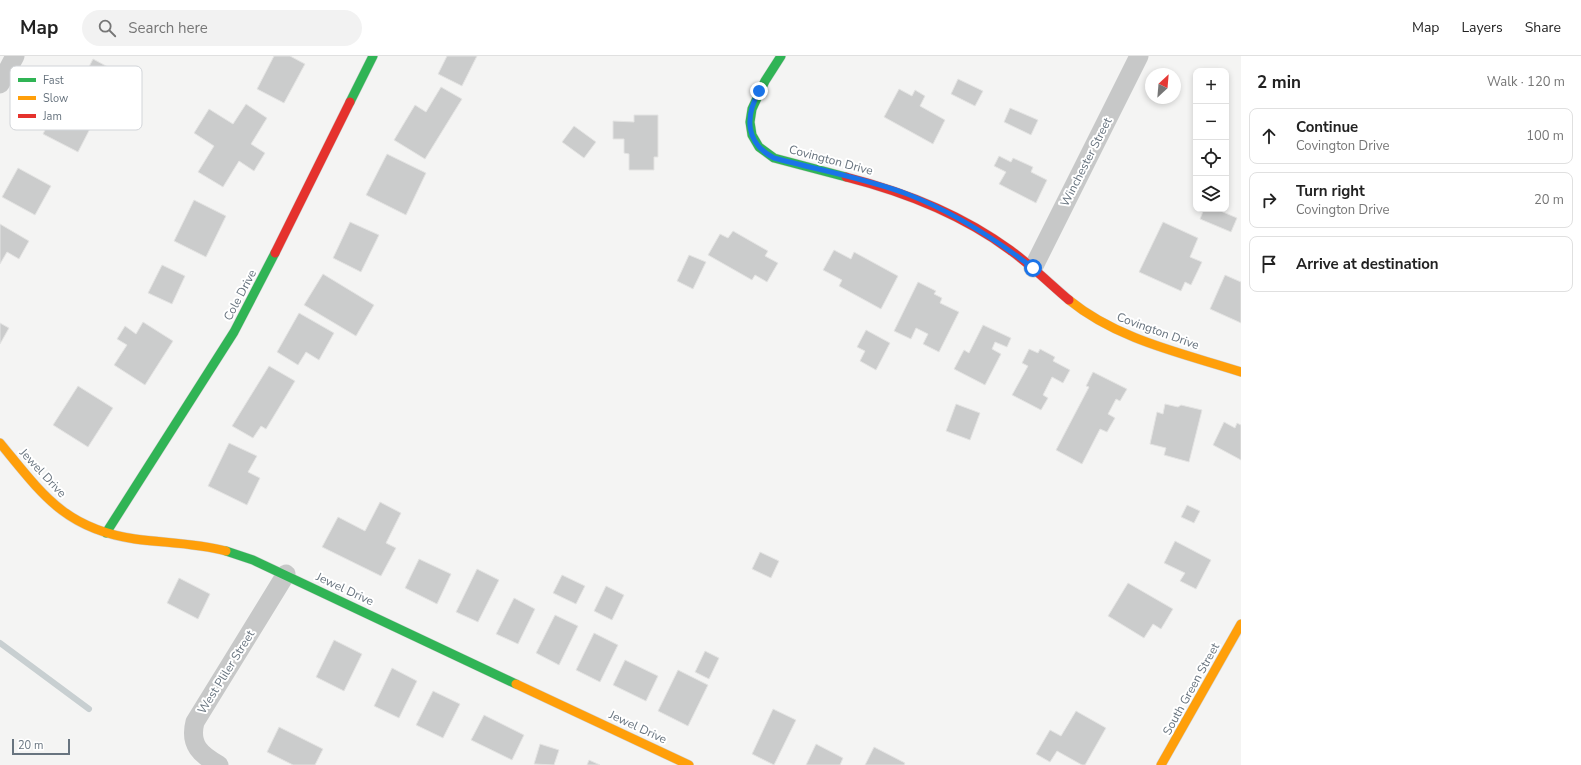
<!DOCTYPE html>
<html lang="en">
<head>
<meta charset="utf-8">
<style>
  :root { --surface:#fff; --page:#f2f2f2; --text:#222; --muted:#767676; --line:#e0e0e0 }
  body { margin:0; font-family:"Nunito Sans",sans-serif; background:var(--page); color:var(--text) }
  .controls { position:absolute; right:12px; top:12px; display:grid; overflow:hidden; border-radius:8px; box-shadow:0 2px 6px #0003 }
  .controls button { width:36px; height:36px; display:grid; place-items:center; padding:0; border:0; border-bottom:1px solid var(--line); background:var(--surface); color:var(--text); font:20px sans-serif }
  .compass { position:absolute; left:1145px; top:12px; width:36px; height:36px; border-radius:50%; background:var(--surface); box-shadow:0 2px 6px #0003; rotate:26deg }
  .scale { position:absolute; left:12px; bottom:10px; width:58px; box-sizing:border-box; padding-left:4px; border:2px solid #68747f; border-top:0; font-size:11px; line-height:14px; white-space:nowrap; color:#68747f; -webkit-text-stroke:3px #fff; paint-order:stroke }
  .stop { position:absolute; width:12px; height:12px; margin:-9px; border:3px solid #1a73e8; border-radius:50%; background:#fff }
  .stop.end { background:#1a73e8; border-color:#fff; box-shadow:0 1px 4px #0008 }
  .list { margin:0; padding:0; list-style:none }
  h2 { display:flex; justify-content:space-between; align-items:center; height:52px; margin:0; padding:0 16px; font-size:17px }
  h2 small { font-size:13px; font-weight:400; color:var(--muted) }
  .list li { display:grid; grid-template-columns:26px 1fr auto; gap:12px; align-items:center; box-sizing:border-box; height:56px; margin:0 8px 8px; padding:0 8px; border:1px solid var(--line); border-radius:8px }
  .list b { display:block; font-size:15px; white-space:nowrap }
  .list p { margin:0; font-size:13px; white-space:nowrap; color:var(--muted) }
  .list em { font-size:13px; font-style:normal; color:var(--muted) }
  .icon { flex:none; width:22px; height:22px; fill:none; stroke:currentColor; stroke-width:2; stroke-linecap:round; stroke-linejoin:round }
  .map { position:relative; flex:none; width:1241px; height:709px; overflow:hidden }
  header { display:flex; align-items:center; gap:24px; box-sizing:border-box; height:56px; padding:0 20px; background:var(--surface); border-bottom:1px solid var(--line) }
  header strong { font-size:19px }
  nav { display:flex; gap:22px; margin-inline-start:auto; font-size:14px }
  .search { width:280px; height:36px; background:var(--page); display:flex; align-items:center; gap:10px; box-sizing:border-box; padding:0 14px; border-radius:22px; color:var(--muted); font-size:15px }
  main { display:flex }
  aside { flex:1; background:var(--surface) }
  .map>svg:first-child { display:block }
  .lines { fill:none; stroke-linecap:round; stroke-linejoin:round }
  .stream { stroke:#c8cfd1; stroke-width:6 }
  .building { fill:#cbcccc; stroke:#e4e4e3 }
  .fast-casing { stroke:#d0d1d1; stroke-width:10 }
  .slow-casing { stroke:#d0d1d1; stroke-width:10 }
  .jam-casing { stroke:#d0d1d1; stroke-width:10 }
  .street { stroke:#c7c8c8; stroke-width:19 }
  .fast { stroke:#30b455; stroke-width:9 }
  .slow { stroke:#ff9f0a; stroke-width:9 }
  .jam { stroke:#e5322d; stroke-width:9 }
  .route { stroke:#1a73e8; stroke-width:5 }
  .labels { text-anchor:middle; dominant-baseline:central; stroke-width:4; stroke-linejoin:round; paint-order:stroke }
  .street-label { font-size:12px; fill:#68747f; stroke:#fff }
  .key { fill:#fff; stroke:#d2d5d9; stroke-width:1 }
  .key-label { font-size:11px; fill:#68747f }
</style>
</head>
<body>
<header>
<strong>Map</strong>
<div class="search"><svg class="icon" aria-label="search" viewBox="0 0 24 24"><circle cx="10" cy="10" r="6"/><path d="M15 15l6 6"/></svg>Search here</div>
<nav><a>Map</a><a>Layers</a><a>Share</a></nav>
</header>
<main>
<div class="map">
<svg width="1241" height="709" viewBox="0 0 1241 709">
  <rect width="100%" height="100%" fill="#f4f4f3"/>
  <g class="lines">
    <path class="stream" d="M0 587 89 653"/>
  </g>
  <g class="building">
    <path d="M274 0H290L305 8 284 47 257 33Z"/>
    <path d="M447 0H477L462 30 438 18Z"/>
    <path d="M93 3 119 17 100 53 74 40Z"/>
    <path d="M958 23 983 35 975 50 951 38Z"/>
    <path d="M441 31 462 43 425 103 394 84 415 49 426 56Z"/>
    <path d="M899 33 912 40 915 34 925 40 920 50 945 64 933 88 884 61Z"/>
    <path d="M46 36 96 61 78 96 43 78 54 56 39 49Z"/>
    <path d="M246 48 267 62 251 88 265 97 254 115 239 105 223 131 198 116 214 90 194 77 209 53 233 68Z"/>
    <path d="M1010 52 1038 64 1031 79 1004 66Z"/>
    <path d="M634 59H658V101H654V114H629V98L624 97V83H613V65L634 66Z"/>
    <path d="M574 70 596 86 584 102 562 86Z"/>
    <path d="M387 98 426 117 406 159 366 139Z"/>
    <path d="M999 100 1011 106 1013 102 1033 111 1031 116 1047 124 1036 147 999 128 1006 116 994 110Z"/>
    <path d="M18 112 51 130 35 159 2 141Z"/>
    <path d="M194 144 226 160 206 201 174 185Z"/>
    <path d="M1204 153H1216L1237 162 1231 176 1200 163Z"/>
    <path d="M350 166 379 179 361 216 333 202Z"/>
    <path d="M1163 166 1198 182 1190 201 1202 206 1191 229 1185 226 1181 235 1139 216Z"/>
    <path d="M0 168 29 185 19 203 7 196 0 208Z"/>
    <path d="M733 175 768 195 765 200 778 207 767 226 755 219 752 224 708 199 720 178 728 182Z"/>
    <path d="M834 194 851 203 854 196 898 220 881 253 839 230 842 224 823 214Z"/>
    <path d="M689 199 706 206 693 233 677 225Z"/>
    <path d="M162 209 185 220 172 248 148 237Z"/>
    <path d="M323 218 374 249 356 280 304 249Z"/>
    <path d="M1225 219 1241 226V267L1210 253Z"/>
    <path d="M918 226 936 235 934 238 942 242 940 247 959 256 939 296 923 288 928 278 916 272 911 283 894 275Z"/>
    <path d="M299 257 334 277 319 304 306 296 298 309 277 296Z"/>
    <path d="M143 266 173 285 145 329 114 309 127 289 117 283 125 270 136 278Z"/>
    <path d="M0 267 9 272 0 288Z"/>
    <path d="M983 269 1011 282 1007 291 995 286 992 293 1001 298 985 329 954 313 964 294 969 297Z"/>
    <path d="M866 274 890 287 876 314 860 305 865 295 857 291Z"/>
    <path d="M1029 293 1038 297 1040 293 1055 301 1053 305 1070 314 1063 327 1052 321 1043 339 1048 342 1041 354 1012 339 1028 310 1022 307Z"/>
    <path d="M269 310 295 325 266 373 261 370 253 382 232 370Z"/>
    <path d="M1093 316 1127 333 1120 345 1116 343 1108 358 1115 362 1107 376 1100 373 1082 408 1056 394 1089 331 1086 330Z"/>
    <path d="M78 330 113 352 88 391 53 369Z"/>
    <path d="M956 348 980 357 970 384 946 375Z"/>
    <path d="M1165 348 1178 351 1181 349 1202 354 1189 406 1164 399 1166 392 1150 388 1157 356 1163 358Z"/>
    <path d="M1224 366 1235 372 1237 367 1241 369V404L1213 389Z"/>
    <path d="M229 387 257 400 248 416 260 422 247 449 208 430Z"/>
    <path d="M380 446 401 457 386 487 396 492 381 520 322 491 338 461 365 475Z"/>
    <path d="M1187 449 1200 455 1194 467 1181 461Z"/>
    <path d="M1175 485 1211 504 1196 533 1180 525 1185 517 1164 507Z"/>
    <path d="M760 496 779 505 771 522 752 513Z"/>
    <path d="M419 503 451 518 437 548 405 532Z"/>
    <path d="M477 513 499 524 478 566 456 556Z"/>
    <path d="M562 519 585 530 576 548 553 537Z"/>
    <path d="M179 522 210 538 198 563 167 547Z"/>
    <path d="M1128 527 1173 553 1161 573 1153 568 1144 582 1108 560Z"/>
    <path d="M606 530 624 539 612 564 594 555Z"/>
    <path d="M514 542 535 553 518 588 496 578Z"/>
    <path d="M555 559 578 570 559 609 536 597Z"/>
    <path d="M594 577 618 589 600 626 576 614Z"/>
    <path d="M334 584 362 598 344 635 316 621Z"/>
    <path d="M705 595 719 602 709 623 695 616Z"/>
    <path d="M625 604 658 620 646 645 613 629Z"/>
    <path d="M392 612 417 625 399 662 374 650Z"/>
    <path d="M678 614 708 629 688 670 658 655Z"/>
    <path d="M433 635 460 648 443 682 416 669Z"/>
    <path d="M773 653 796 664 774 709 752 698Z"/>
    <path d="M1076 655 1106 672 1085 709H1082L1057 695 1050 706 1036 698 1050 674 1061 680Z"/>
    <path d="M484 659 524 679 512 704 471 684Z"/>
    <path d="M279 671 323 693 315 709H293L267 696Z"/>
    <path d="M540 688 559 694 554 709 534 708Z"/>
    <path d="M816 688 843 702 840 709H806Z"/>
    <path d="M874 691 905 707 904 709H865Z"/>
    <path d="M589 704 600 709H587Z"/>
  </g>
  <g class="lines">
    <defs>
      <g id="fast">
        <path d="M781 0 765 25 752 53 750 66 752 79 759 91 774 102 846 121"/>
        <path d="M350 46 373 0"/>
        <path d="M106 477 234 276 275 197"/>
        <path d="M226 495 253 504 516 628"/>
      </g>
      <g id="slow">
        <path d="M1069 244C1118 284 1182 297 1241 316"/>
        <path d="M0 387C42 438 65 473 135 483 165 487 196 487 226 495"/>
        <path d="M516 628 689 709"/>
        <path d="M1161 709 1241 568"/>
      </g>
      <g id="jam">
        <path d="M846 121C905 136 961 158 1010 194 1031 209 1049 227 1069 244"/>
        <path d="M275 197 350 46"/>
      </g>
    </defs>
    <use href="#fast" class="fast-casing"/>
    <use href="#slow" class="slow-casing"/>
    <use href="#jam" class="jam-casing"/>
    <g class="street">
      <path d="M0 28 15 0"/>
      <path d="M1033 212 1139 0"/>
      <path d="M219 709C201 699 189 689 195 666L286 518"/>
    </g>
    <use href="#fast" class="fast"/>
    <use href="#slow" class="slow"/>
    <use href="#jam" class="jam"/>
  </g>
  <g class="lines">
    <path class="route" d="M759 35C745 61 745 87 774 102 818 114 864 122 907 138 953 156 994 182 1033 212"/>
  </g>
  <g class="labels">
    <g class="street-label">
      <text transform="translate(831 104) rotate(15)">Covington Drive</text>
      <text transform="translate(1086 106) rotate(-63)">Winchester Street</text>
      <text transform="translate(240 239) rotate(-62)">Cole Drive</text>
      <text transform="translate(1158 275) rotate(20)">Covington Drive</text>
      <text transform="translate(43 417) rotate(47)">Jewel Drive</text>
      <text transform="translate(345 533) rotate(25)">Jewel Drive</text>
      <text transform="translate(226 616) rotate(-58)">West Pliler Street</text>
      <text transform="translate(1191 633) rotate(-61)">South Green Street</text>
      <text transform="translate(638 671) rotate(25)">Jewel Drive</text>
    </g>
  </g>
  <rect x="10" y="10" width="132" height="64" rx="6" class="key"/>
  <rect x="18" y="22" width="18" height="4" fill="#30b455"/>
  <rect x="18" y="40" width="18" height="4" fill="#ff9f0a"/>
  <rect x="18" y="58" width="18" height="4" fill="#e5322d"/>
  <g class="key-label">
    <text x="43" y="28">Fast</text>
    <text x="43" y="46">Slow</text>
    <text x="43" y="64">Jam</text>
  </g>
</svg>
<div class="controls">
<button>+</button>
<button>−</button>
<button><svg class="icon" aria-label="locate" viewBox="0 0 24 24"><circle cx="12" cy="12" r="6"/><path d="M12 2v4M12 18v4M2 12h4M18 12h4"/></svg></button>
<button><svg class="icon" aria-label="layers" viewBox="0 0 24 24"><path d="M12 4l9 5-9 5-9-5zM3 14l9 5 9-5"/></svg></button>
</div>
<svg class="compass" viewBox="-18 -18 36 36"><path d="M0-13l5 13h-10z" fill="#e53935"/><path d="M0 13l5-13h-10z" fill="#767676"/></svg>
<div class="scale">20 m</div>
<div class="stop" style="left:1033px;top:212px"></div>
<div class="stop end" style="left:759px;top:35px"></div>
</div>
<aside>
<h2>2 min<small>Walk · 120 m</small></h2>
<ul class="list">
<li><svg class="icon" aria-label="ahead" viewBox="0 0 24 24"><path d="M12 20V5M6 11l6-6 6 6"/></svg><div><b>Continue</b><p>Covington Drive</p></div><em>100 m</em></li>
<li><svg class="icon" aria-label="right" viewBox="0 0 24 24"><path d="M7 20v-9h11M14 6l5 5-5 5"/></svg><div><b>Turn right</b><p>Covington Drive</p></div><em>20 m</em></li>
<li><svg class="icon" aria-label="arrive" viewBox="0 0 24 24"><path d="M6 21V4h12l-3 4 3 4H6"/></svg><div><b>Arrive at destination</b></div></li>
</ul>
</aside>
</main>
</body>
</html>
